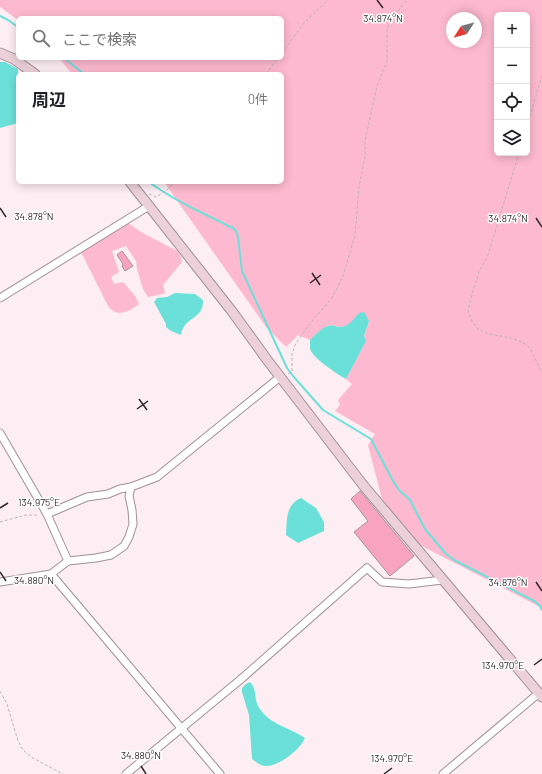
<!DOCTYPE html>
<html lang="ja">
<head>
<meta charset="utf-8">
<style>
  :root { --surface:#fff; --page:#f2f2f2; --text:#202124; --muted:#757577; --line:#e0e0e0 }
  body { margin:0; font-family:Barlow,"Noto Sans JP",sans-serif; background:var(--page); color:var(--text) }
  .controls { position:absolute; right:12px; top:12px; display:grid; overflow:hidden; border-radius:6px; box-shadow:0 2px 10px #0003 }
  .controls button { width:36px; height:36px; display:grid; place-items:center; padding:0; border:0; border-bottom:1px solid var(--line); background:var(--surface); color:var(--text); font:20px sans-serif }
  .compass { position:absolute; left:446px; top:12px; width:36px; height:36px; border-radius:50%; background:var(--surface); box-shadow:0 2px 10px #0003; rotate:234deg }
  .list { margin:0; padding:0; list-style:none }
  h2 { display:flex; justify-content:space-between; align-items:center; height:52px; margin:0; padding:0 16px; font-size:17px }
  h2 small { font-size:13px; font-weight:400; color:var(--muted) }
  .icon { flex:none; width:22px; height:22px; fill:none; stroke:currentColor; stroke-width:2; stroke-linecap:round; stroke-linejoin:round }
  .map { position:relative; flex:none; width:542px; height:774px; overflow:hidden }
  .search { position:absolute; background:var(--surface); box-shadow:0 2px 10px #0003; left:16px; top:16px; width:268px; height:44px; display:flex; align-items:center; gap:10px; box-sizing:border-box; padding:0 14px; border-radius:6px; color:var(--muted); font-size:15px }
  .panel { position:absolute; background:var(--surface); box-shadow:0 2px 10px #0003; left:16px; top:72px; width:268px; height:112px; border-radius:6px }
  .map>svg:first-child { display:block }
  .green { fill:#fdb9cf; fill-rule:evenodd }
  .water { fill:#6ae0d9 }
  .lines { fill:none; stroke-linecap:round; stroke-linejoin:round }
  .stream { stroke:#6ae0d9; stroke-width:2 }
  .building { fill:#f8a3c0; stroke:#a49398 }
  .street-casing { stroke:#a19095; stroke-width:9 }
  .secondary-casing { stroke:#a19095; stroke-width:11 }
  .path { stroke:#bfb2b7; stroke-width:1; stroke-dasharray:3 2; stroke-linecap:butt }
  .street { stroke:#fff; stroke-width:7 }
  .secondary { stroke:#ecd1db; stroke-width:9 }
  .ticks { fill:none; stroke:#30292b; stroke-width:1.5 }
  .ticks-label { font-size:10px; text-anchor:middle; fill:#30292b; stroke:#fff; stroke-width:3; stroke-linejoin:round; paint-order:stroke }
</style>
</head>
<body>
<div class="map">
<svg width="542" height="774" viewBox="0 0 542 774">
  <rect width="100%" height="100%" fill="#fdeef3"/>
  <g class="green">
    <path d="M0 0H542V608L410 540 382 499 368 445 375 434 335 411 340 405 338 400 352 384 346 379 366 341 364 336 369 321 359 313 350 324 341 327 330 325 325 327 310 340 298 335 286 347 266 327 164 182H282V74H72L59 58H282V18H18V20L0 7ZM497 15H527V153H497ZM452 18H476V42H452Z"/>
    <path d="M128 223 141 232 177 251 180 255 182 262 163 285 165 293 163 294 148 297 143 289 137 269 136 261 126 246 112 251 119 272 111 277 114 284 123 282 135 296 139 304C129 312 117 318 108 306L81 252Z"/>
  </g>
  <g class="water">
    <path d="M0 62H5L18 69V123L0 128Z"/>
    <path d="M175 293 195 294 203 300C204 320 184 316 181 335L171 331 166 327V324L154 302 157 298 167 297Z"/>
    <path d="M364 312 369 321 364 336 366 341 346 379C338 375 313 358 310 349 310 346 310 342 310 340 315 335 321 328 328 326 332 324 335 327 340 327 349 327 354 318 359 313Z"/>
    <path d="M301 498 316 508 324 522V531L298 543 286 535C287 521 285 505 301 498Z"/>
    <path d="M250 682C257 689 254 698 258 706 269 725 289 727 305 738 300 750 279 766 266 766 260 766 256 762 252 759L249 715 242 692V688L246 684Z"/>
  </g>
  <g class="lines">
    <g class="stream">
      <path d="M0 16 8 20 18 27"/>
      <path d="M64 58 84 74"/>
      <path d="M149 182C175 201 204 214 233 228L236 231 238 237 242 271 287 368 293 376 323 410 371 439 393 481 399 490 410 500 425 529 446 554 454 560 534 601 539 605 542 610"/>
    </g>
  </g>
  <g class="building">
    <path d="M122 251 133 266 125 271 122 266 123 264 117 255Z"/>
    <path d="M360 491 414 556 390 576 354 532 368 521 351 499Z"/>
  </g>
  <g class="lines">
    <defs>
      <g id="street">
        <path d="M0 298 149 206"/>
        <path d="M0 433 47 514 68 561"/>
        <path d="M131 487 129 496 132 510 133 524 129 537 124 546 111 555 96 558 68 561 51 574 220 774"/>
        <path d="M47 514 87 497 108 494 120 489 131 487 157 477 280 377"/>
        <path d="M0 582 51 574"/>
        <path d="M126 774 240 680 367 568 382 582 409 584 442 580"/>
        <path d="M443 774 539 693"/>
      </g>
      <g id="secondary">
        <path d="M0 53 14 59 35 74"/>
        <path d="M130 182 231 310 268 361 363 485 542 697"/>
      </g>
    </defs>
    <use href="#street" class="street-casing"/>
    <use href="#secondary" class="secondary-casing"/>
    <g class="path">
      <path d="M282 53 304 23 328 0"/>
      <path d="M266 74 278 58"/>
      <path d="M527 126 542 76"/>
      <path d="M519 153 488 255 479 272 473 291 468 311 472 321 478 329 489 334 511 338 524 343 530 348 542 373"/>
      <path d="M149 194 156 197 166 191 174 182"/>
      <path d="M288 374 292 371V354L296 343 312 321 332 298 343 276 355 235 359 187 365 157V141L377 86 387 61V30L390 21 407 0"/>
      <path d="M0 522 26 515H38"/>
      <path d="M0 691 7 704 18 741 23 750 31 757 63 774"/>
    </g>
    <use href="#street" class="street"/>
    <use href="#secondary" class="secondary"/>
  </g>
  <path class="ticks" d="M377 0 383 8M0 208 6 217M536 218 542 227M312 273 320 285M310 283 321 275M139 399 147 410M137 409 148 401M0 508 8 503M0 572 6 581M536 582 542 591M534 665 542 659M141 766 146 774M384 774 392 768"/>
  <g class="ticks-label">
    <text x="383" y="22">34.874°N</text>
    <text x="34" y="220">34.878°N</text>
    <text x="508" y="222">34.874°N</text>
    <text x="39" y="506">134.975°E</text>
    <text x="34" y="584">34.880°N</text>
    <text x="508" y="586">34.876°N</text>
    <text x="503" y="669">134.970°E</text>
    <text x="141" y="759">34.880°N</text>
    <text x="392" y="762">134.970°E</text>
  </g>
</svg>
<div class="controls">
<button>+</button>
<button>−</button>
<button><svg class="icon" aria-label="locate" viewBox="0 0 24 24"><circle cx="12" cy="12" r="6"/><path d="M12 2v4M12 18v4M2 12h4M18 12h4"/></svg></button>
<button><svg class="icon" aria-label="layers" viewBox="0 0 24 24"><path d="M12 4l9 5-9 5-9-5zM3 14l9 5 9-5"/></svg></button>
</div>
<svg class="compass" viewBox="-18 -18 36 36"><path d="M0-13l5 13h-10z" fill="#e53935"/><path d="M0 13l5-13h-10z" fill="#757577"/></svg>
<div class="search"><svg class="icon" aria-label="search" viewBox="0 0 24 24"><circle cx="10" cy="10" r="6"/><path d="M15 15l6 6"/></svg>ここで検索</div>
<section class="panel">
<h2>周辺<small>0件</small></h2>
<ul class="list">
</ul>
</section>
</div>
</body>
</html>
